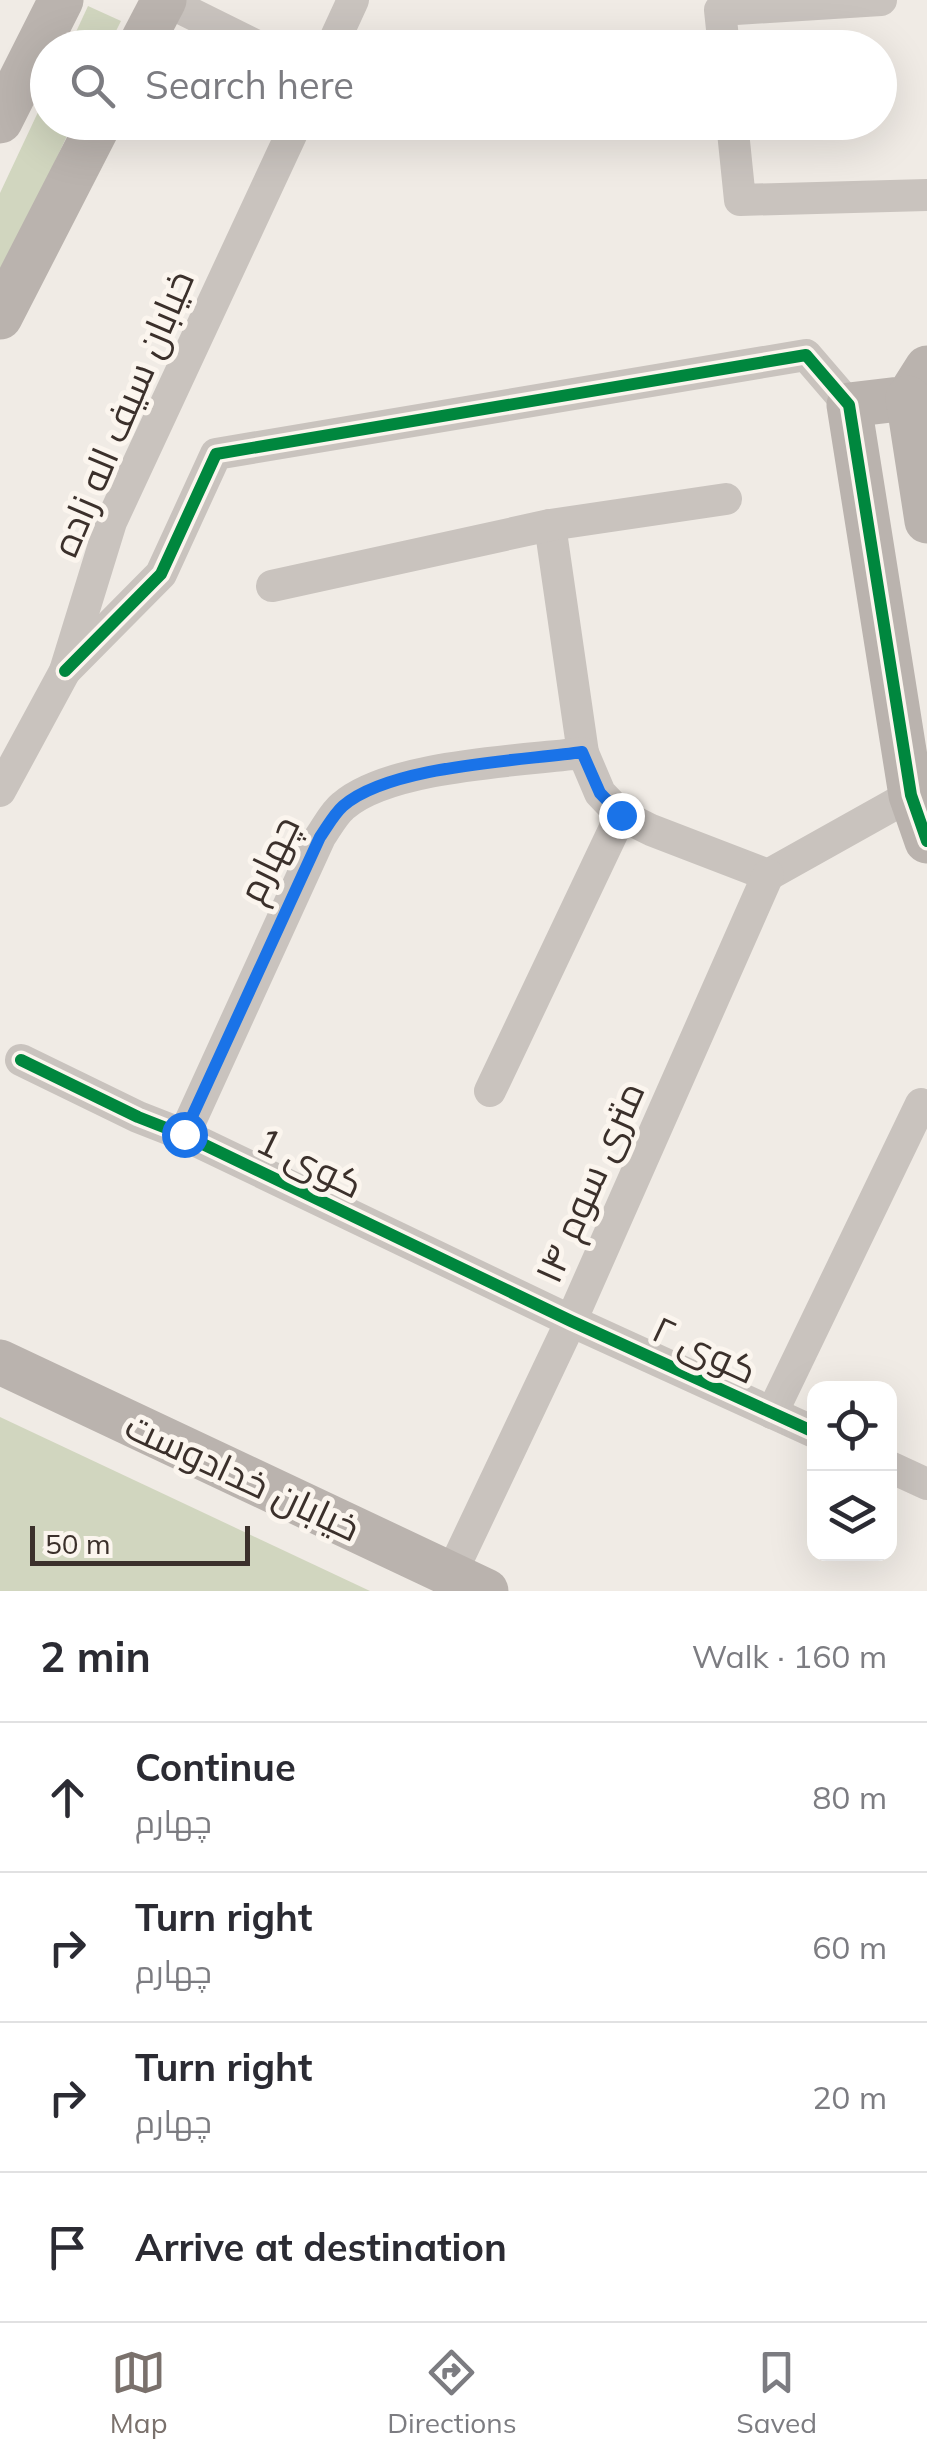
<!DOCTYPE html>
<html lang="en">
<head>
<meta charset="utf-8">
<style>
  :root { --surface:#fff; --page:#f2f2f3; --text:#2b2b33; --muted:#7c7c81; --line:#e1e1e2; --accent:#7a716c }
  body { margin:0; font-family:Mulish,Cairo,sans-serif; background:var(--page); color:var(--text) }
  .controls { position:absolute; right:30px; bottom:30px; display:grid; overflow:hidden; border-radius:20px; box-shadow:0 10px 40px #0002 }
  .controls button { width:90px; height:90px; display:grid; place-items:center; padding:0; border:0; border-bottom:2px solid var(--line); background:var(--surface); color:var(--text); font:50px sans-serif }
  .scale { position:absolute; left:30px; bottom:25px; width:220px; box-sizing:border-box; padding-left:10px; border:5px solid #3b302b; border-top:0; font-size:28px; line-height:35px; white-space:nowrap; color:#3b302b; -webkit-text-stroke:8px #fbf5ee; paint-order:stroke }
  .stop { position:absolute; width:30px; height:30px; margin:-22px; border:8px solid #1a73e8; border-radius:50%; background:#fff }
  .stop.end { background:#1a73e8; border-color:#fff; box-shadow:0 2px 10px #0008 }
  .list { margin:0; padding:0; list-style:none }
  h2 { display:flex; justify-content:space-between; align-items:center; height:130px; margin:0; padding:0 40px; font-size:42px }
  h2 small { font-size:32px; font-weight:400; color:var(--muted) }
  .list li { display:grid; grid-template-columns:65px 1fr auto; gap:30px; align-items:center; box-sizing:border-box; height:150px; padding:0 40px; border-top:2px solid var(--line) }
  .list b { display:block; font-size:38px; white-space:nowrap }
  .list p { margin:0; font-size:32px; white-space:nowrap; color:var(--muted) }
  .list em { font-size:32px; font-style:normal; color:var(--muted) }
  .icon { flex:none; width:55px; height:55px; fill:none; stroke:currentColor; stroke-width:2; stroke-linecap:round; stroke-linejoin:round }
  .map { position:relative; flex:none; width:927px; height:1591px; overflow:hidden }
  .search { position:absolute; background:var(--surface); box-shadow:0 10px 40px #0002; left:30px; right:30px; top:30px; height:110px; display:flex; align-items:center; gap:25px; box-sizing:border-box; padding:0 35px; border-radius:55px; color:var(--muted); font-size:38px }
  .sheet { height:730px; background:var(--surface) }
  nav { display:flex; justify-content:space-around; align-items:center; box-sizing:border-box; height:140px; border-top:2px solid var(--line); background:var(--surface); font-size:28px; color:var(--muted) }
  nav a { display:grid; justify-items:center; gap:5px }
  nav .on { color:var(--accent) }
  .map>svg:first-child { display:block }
  .green { fill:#d1d6bf }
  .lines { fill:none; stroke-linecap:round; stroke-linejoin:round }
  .street { stroke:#c9c3be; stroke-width:32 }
  .secondary { stroke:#bab3ae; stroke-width:45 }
  .cycleway-casing { stroke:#fbf5ee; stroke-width:19 }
  .cycleway { stroke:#00873e; stroke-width:12 }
  .route { stroke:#1a73e8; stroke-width:12 }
  .labels { text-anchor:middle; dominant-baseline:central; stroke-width:10; stroke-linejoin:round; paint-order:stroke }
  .street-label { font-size:38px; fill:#3b302b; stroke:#fbf5ee }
</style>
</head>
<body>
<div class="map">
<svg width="927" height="1591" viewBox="0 0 927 1591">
  <rect width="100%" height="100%" fill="#f0ebe5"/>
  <g class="green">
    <path d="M88 6 121 21 108 47H69Z"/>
    <path d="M47 93 48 122 73 123 0 279V193Z"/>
    <path d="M0 1417 370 1591H0Z"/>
  </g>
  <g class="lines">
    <g class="street">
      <path d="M164 0 261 48"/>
      <path d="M331 48 353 0"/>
      <path d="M724 48 720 10 881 0"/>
      <path d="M732 122 740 200 927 195"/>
      <path d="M550 525 583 753"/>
      <path d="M272 586 550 525 726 499"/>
      <path d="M65 671 161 574 216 454 806 355 849 405"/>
      <path d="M0 791 65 671 111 522 297 122"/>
      <path d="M21 1060 138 1117 184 1135 571 1321 814 1432"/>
      <path d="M490 1091 621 815 651 830 768 875 911 795"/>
      <path d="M184 1135 320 837C327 827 334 813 343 806 390 765 520 761 583 753L600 793 621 815"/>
      <path d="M772 1413 921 1104"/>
      <path d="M890 1467 927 1484"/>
      <path d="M451 1574 571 1321 768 875"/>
    </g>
    <g class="secondary">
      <path d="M139 48 164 0"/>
      <path d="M0 121 61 0"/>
      <path d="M0 317 100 122"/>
      <path d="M927 368 908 398 849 405 911 795 927 841"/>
      <path d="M908 398 927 521"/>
      <path d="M0 1362 486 1591"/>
    </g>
    <defs>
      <g id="cycleway">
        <path d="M65 671 161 574 216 454 806 355 849 405 911 795 927 841"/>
        <path d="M21 1060 138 1117 184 1135 571 1321 814 1432"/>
      </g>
    </defs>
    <use href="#cycleway" class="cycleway-casing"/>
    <use href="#cycleway" class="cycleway"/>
  </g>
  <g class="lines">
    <path class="route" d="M184 1134 320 837C327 827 334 814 343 806 390 765 520 761 582 752L600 793 621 815"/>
  </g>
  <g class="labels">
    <g class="street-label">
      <text transform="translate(122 413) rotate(-67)">خیابان سیف اله زاده</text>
      <text transform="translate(268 859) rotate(-64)">چهارم</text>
      <text transform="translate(310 1162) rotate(26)">کوی 1</text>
      <text transform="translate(589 1182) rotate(-66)">۱۴ متری سوم</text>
      <text transform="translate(705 1349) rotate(25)">کوی ۲</text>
      <text transform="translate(243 1476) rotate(25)">خیابان خدادوست</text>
    </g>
  </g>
</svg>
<div class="controls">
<button><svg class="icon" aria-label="locate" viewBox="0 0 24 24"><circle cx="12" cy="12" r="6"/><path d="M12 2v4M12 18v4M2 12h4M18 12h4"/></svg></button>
<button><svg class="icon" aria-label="layers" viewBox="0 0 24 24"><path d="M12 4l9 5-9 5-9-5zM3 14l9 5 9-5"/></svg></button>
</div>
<div class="scale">50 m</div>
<div class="stop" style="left:184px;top:1134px"></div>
<div class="stop end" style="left:621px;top:815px"></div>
<div class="search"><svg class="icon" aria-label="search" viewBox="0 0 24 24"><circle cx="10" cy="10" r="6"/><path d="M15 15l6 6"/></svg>Search here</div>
</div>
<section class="sheet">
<h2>2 min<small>Walk · 160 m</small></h2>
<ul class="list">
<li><svg class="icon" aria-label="ahead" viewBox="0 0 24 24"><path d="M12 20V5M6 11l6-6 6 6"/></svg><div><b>Continue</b><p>چهارم</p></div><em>80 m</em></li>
<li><svg class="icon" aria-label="right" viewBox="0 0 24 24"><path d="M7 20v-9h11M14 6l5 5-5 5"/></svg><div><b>Turn right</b><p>چهارم</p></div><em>60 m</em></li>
<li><svg class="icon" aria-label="right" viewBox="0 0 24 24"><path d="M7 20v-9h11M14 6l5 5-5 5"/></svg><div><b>Turn right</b><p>چهارم</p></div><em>20 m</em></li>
<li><svg class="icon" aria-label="arrive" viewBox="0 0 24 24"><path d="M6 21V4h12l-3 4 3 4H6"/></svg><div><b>Arrive at destination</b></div></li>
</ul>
</section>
<nav>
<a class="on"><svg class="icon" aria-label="map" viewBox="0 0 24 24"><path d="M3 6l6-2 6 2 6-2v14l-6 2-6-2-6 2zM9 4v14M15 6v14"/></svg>Map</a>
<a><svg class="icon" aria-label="directions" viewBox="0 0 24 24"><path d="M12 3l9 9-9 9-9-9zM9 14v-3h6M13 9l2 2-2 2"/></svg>Directions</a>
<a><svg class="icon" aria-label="saved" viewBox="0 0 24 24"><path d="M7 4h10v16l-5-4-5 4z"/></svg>Saved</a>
</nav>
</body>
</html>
